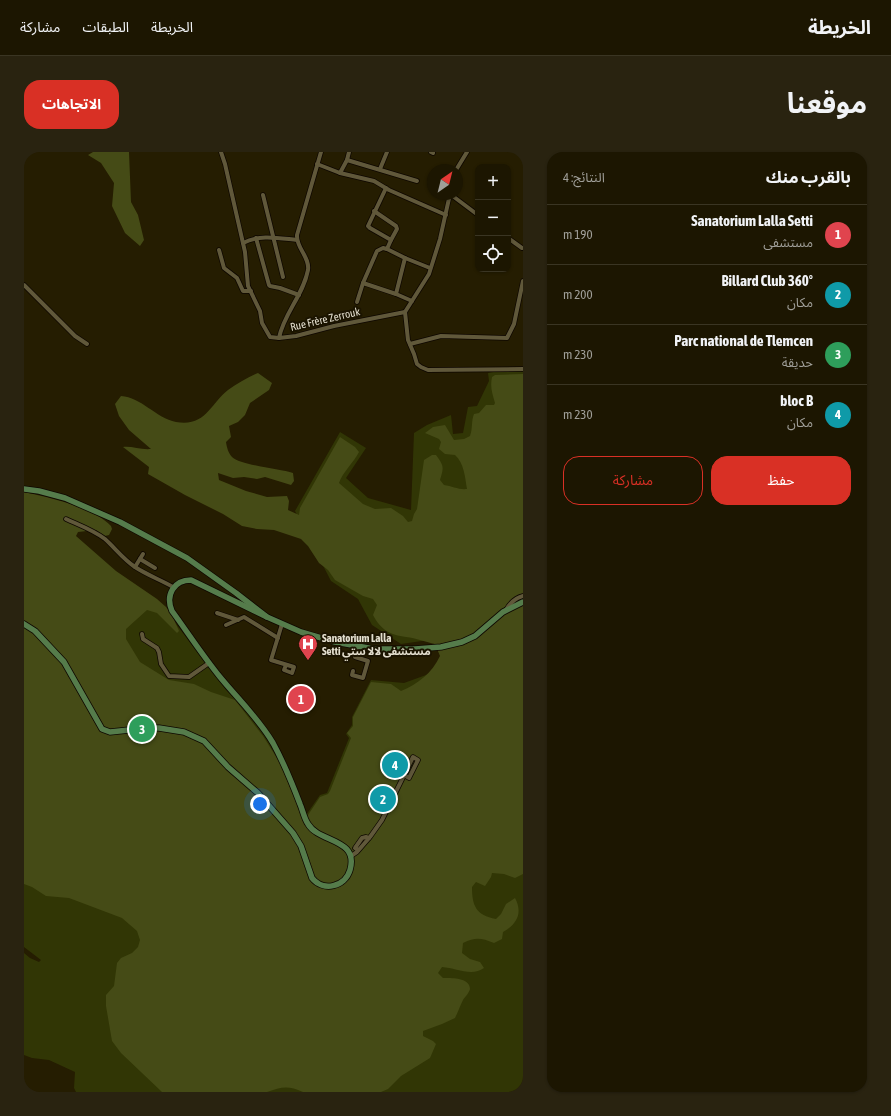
<!DOCTYPE html>
<html lang="ar">
<head>
<meta charset="utf-8">
<style>
  :root { --surface:#1c1601; --page:#292310; --text:#f1f3f6; --muted:#a09f99; --line:#3a3523; --accent:#d93025 }
  body { margin:0; font-family:"Asap Condensed","Noto Sans Arabic",sans-serif; background:var(--page); color:var(--text); direction:rtl }
  .controls { position:absolute; right:12px; top:12px; display:grid; overflow:hidden; border-radius:8px; box-shadow:0 1px 3px #0004 }
  .controls button { width:36px; height:36px; display:grid; place-items:center; padding:0; border:0; border-bottom:1px solid var(--line); background:var(--surface); color:var(--text); font:20px sans-serif }
  .compass { position:absolute; left:403px; top:12px; width:36px; height:36px; border-radius:50%; background:var(--surface); box-shadow:0 1px 3px #0004; rotate:35deg }
  .you { position:absolute; left:236px; top:652px; width:14px; height:14px; margin:-10px; border:3px solid #fff; border-radius:50%; background:#1a73e8; box-shadow:0 0 0 6px #1a73e833 }
  .badge { display:grid; place-items:center; width:26px; height:26px; border-radius:50%; background:var(--accent); color:#fff; font-size:13px; font-weight:700 }
  .pin { position:absolute; translate:-50% -50%; border:2px solid #fff; box-shadow:0 1px 4px #0006 }
  .list { margin:0; padding:0; list-style:none }
  h2 { display:flex; justify-content:space-between; align-items:center; height:52px; margin:0; padding:0 16px; font-size:17px }
  h2 small { font-size:13px; font-weight:400; color:var(--muted) }
  .list li { display:grid; grid-template-columns:26px 1fr auto; gap:12px; align-items:center; box-sizing:border-box; height:60px; padding:0 16px; border-top:1px solid var(--line) }
  .list b { display:block; font-size:15px; white-space:nowrap }
  .list p { margin:0; font-size:13px; white-space:nowrap; color:var(--muted) }
  .list em { font-size:13px; font-style:normal; color:var(--muted) }
  .actions { display:flex; gap:8px; padding:12px 16px }
  .actions a { flex:1; padding:9px 0; border:1px solid var(--accent); border-radius:16px; text-align:center; font-size:14px; color:var(--accent) }
  .actions .main { background:var(--accent); color:#fff }
  .icon { flex:none; width:22px; height:22px; fill:none; stroke:currentColor; stroke-width:2; stroke-linecap:round; stroke-linejoin:round }
  .map { position:relative; flex:none; width:499px; height:940px; overflow:hidden; direction:ltr; border-radius:16px }
  header { display:flex; align-items:center; gap:24px; box-sizing:border-box; height:56px; padding:0 20px; background:var(--surface); border-bottom:1px solid var(--line) }
  header strong { font-size:19px }
  nav { display:flex; gap:22px; margin-inline-start:auto; font-size:14px }
  .intro { display:flex; align-items:center; justify-content:space-between; box-sizing:border-box; height:96px; padding:0 24px }
  h1 { margin:0; font-size:28px }
  .button { padding:10px 18px; border-radius:16px; background:var(--accent); color:#fff; font-size:14px; font-weight:700 }
  main { display:flex; gap:24px; padding:0 24px }
  aside { flex:1; background:var(--surface); border-radius:16px; box-shadow:0 1px 3px #0004 }
  .map>svg:first-child { display:block }
  .green { fill:#313605 }
  .forest { fill:#454b16 }
  .lines { fill:none; stroke-linecap:round; stroke-linejoin:round }
  .minor-casing { stroke:#0e0700; stroke-width:5.5 }
  .secondary-casing { stroke:#0e0700; stroke-width:7 }
  .minor { stroke:#60583a; stroke-width:4 }
  .secondary { stroke:#557c4b; stroke-width:5.5 }
  .labels { text-anchor:middle; dominant-baseline:central; stroke-width:4; stroke-linejoin:round; paint-order:stroke }
  .street-label { font-size:11px; fill:#e3dece; stroke:#1b1400 }
  .poi-label { font-size:11px; font-weight:bold; fill:#e3dece; stroke:#1b1400; text-anchor:start }
</style>
</head>
<body>
<header>
<strong>الخريطة</strong>
<nav><a>الخريطة</a><a>الطبقات</a><a>مشاركة</a></nav>
</header>
<div class="intro"><h1>موقعنا</h1><a class="button">الاتجاهات</a></div>
<main>
<aside>
<h2>بالقرب منك<small>النتائج: 4</small></h2>
<ul class="list">
<li><span class="badge" style="background:#e0444e">1</span><div><b>Sanatorium Lalla Setti</b><p>مستشفى</p></div><em>190 m</em></li>
<li><span class="badge" style="background:#0f9aa8">2</span><div><b>Billard Club 360°</b><p>مكان</p></div><em>200 m</em></li>
<li><span class="badge" style="background:#2e9e5b">3</span><div><b>Parc national de Tlemcen</b><p>حديقة</p></div><em>230 m</em></li>
<li><span class="badge" style="background:#0f9aa8">4</span><div><b>bloc B</b><p>مكان</p></div><em>230 m</em></li>
</ul>
<div class="actions"><a class="main">حفظ</a><a>مشاركة</a></div>
</aside>
<div class="map">
<svg width="499" height="940" viewBox="0 0 499 940">
  <rect width="100%" height="100%" fill="#251d01"/>
  <path class="green" d="M474 219H499V940H52L50 936 51 920 25 908 8 906 0 903V801L6 806 15 810 17 808 0 795V348L55 391 152 472 202 538 218 554 240 583 257 611 280 666 296 643 303 641 325 586 322 582 328 573V565L347 528 380 531 424 515 419 486 377 492 348 473 334 447 307 429 271 359 316 280 342 296 322 326 344 346 387 358 390 281 403 273 427 263 429 282 439 281 444 255 453 254 465 229 464 221Z"/>
  <g class="forest">
    <path d="M69 0H105L107 50 114 63 120 88 116 94 101 81 88 54 90 31 77 11 64 3Z"/>
    <path d="M234 221 248 231 245 238 226 251 221 263 214 270 205 274 207 285 202 290C203 296 204 300 208 305 216 313 256 317 269 321L270 329 267 333 241 325 233 327 220 325 209 326 194 321 195 328 222 339 243 345 263 344 265 349 264 358 275 363 276 356 316 285 331 295 335 300C330 310 318 321 315 331L339 352 351 357 367 356 379 364 384 370 388 369 390 362 393 357 400 308 408 303H412C420 314 420 315 416 328L420 333C428 334 435 338 443 337 441 325 440 311 431 303L421 302 415 297 417 290 415 287 401 281 409 275 421 273 430 288 440 287 446 284C449 276 447 269 450 262L455 261 462 253H470L471 251C468 241 466 235 468 225L471 223 499 222V722L491 726 480 722 468 721 467 725 461 734 452 730 448 735C448 754 452 763 472 767L477 762 482 752 491 746C499 761 493 772 479 780L478 787 470 791C457 786 452 785 439 791L438 801 446 807 456 810 460 816C448 825 432 816 418 815L414 821 419 826C426 826 446 825 446 837 445 841 441 845 439 848 436 854 434 860 431 866L418 872 399 879V884L409 889 412 892 406 906 377 924 364 937 357 940H279C264 933 257 935 243 940H138L97 901 88 889 82 854V843L90 834 93 811 97 806 108 801 114 795 116 788 113 779 98 766 45 746 22 744 8 735 0 732V340C26 346 68 354 87 374L88 377 85 383 81 384 72 378 54 380 52 384 92 419 133 447 142 455 148 463 155 479 153 481 133 461 123 458 102 477V487L116 510 145 528 170 532 187 540 211 548 239 584 256 611 280 669 296 645 304 642 306 639 327 586 323 581 329 574V565L347 530 367 532 377 539C394 532 408 521 416 504L411 492C402 490 392 486 382 485 366 483 357 478 349 463L353 453 349 447 339 444 311 428 304 418 295 411 284 394 277 387 250 378 233 377 218 374 199 362 161 343 124 322 125 315 99 295C108 294 117 298 127 297L105 278 95 264 91 252 97 244C117 245 132 266 152 270 182 275 186 252 204 238 213 232 224 225 234 221Z"/>
  </g>
  <g class="lines">
    <defs>
      <g id="minor">
        <path d="M197 0 201 12 221 100 224 134 236 159 238 171 246 185 255 186"/>
        <path d="M297 0 273 83C272 96 286 105 284 118 279 144 260 161 255 186L272 184 310 174 381 160"/>
        <path d="M407 0 409 1"/>
        <path d="M323 8 393 29"/>
        <path d="M293 12 316 21 350 29 365 38 422 63"/>
        <path d="M356 17 363 0"/>
        <path d="M432 18 443 0"/>
        <path d="M316 21 323 8 325 0"/>
        <path d="M362 36 344 74 346 76 367 88 363 97 381 106 406 116"/>
        <path d="M426 42 416 87 405 122 381 160 384 188 390 202 393 212 397 215 404 218 499 217"/>
        <path d="M426 42 454 63"/>
        <path d="M239 43 259 125"/>
        <path d="M350 59 372 74 373 77 367 88"/>
        <path d="M232 86 245 133 246 134 256 136 275 143"/>
        <path d="M484 86 498 96"/>
        <path d="M219 91C236 82 254 86 273 88"/>
        <path d="M195 98 200 116 213 126 219 139H227"/>
        <path d="M381 106 372 142 388 149"/>
        <path d="M339 131 353 99 359 96 363 97"/>
        <path d="M0 133 51 184 63 192"/>
        <path d="M333 150 339 131 372 142"/>
        <path d="M386 192 417 184 483 186 490 172 499 129"/>
        <path d="M42 367C55 373 69 378 81 387 91 396 99 407 111 415 123 423 137 428 149 435"/>
        <path d="M116 407 131 416"/>
        <path d="M111 415 119 402"/>
        <path d="M482 458C486 451 491 446 499 444"/>
        <path d="M193 461 214 468"/>
        <path d="M258 472 247 508 270 515 268 521 260 518 262 513"/>
        <path d="M202 473 220 465 254 486"/>
        <path d="M118 482 119 487 133 496 135 500 137 512 145 524 165 525 185 511"/>
        <path d="M329 519 328 523 339 526 344 509 331 505 333 494"/>
        <path d="M334 698 331 696 338 686 342 685 345 686"/>
        <path d="M327 704 333 700 346 685 358 668 389 605 394 608 385 626 380 623"/>
      </g>
      <g id="secondary">
        <path d="M0 337 15 339 41 346 96 370 163 406 212 441 243 465 277 480 311 490 350 497H391L417 495 438 490 451 484 479 460 499 450"/>
        <path d="M0 472 11 479 40 510 78 577 86 580 124 576H135L160 580 180 589 204 615 234 641 269 681 277 694 288 726C299 740 321 735 326 718 335 686 295 691 284 672 280 666 279 659 276 652 268 631 260 611 249 591 235 567 214 547 196 525 179 504 164 481 148 459 141 443 150 428 167 428L243 465"/>
      </g>
    </defs>
    <use href="#minor" class="minor-casing"/>
    <use href="#secondary" class="secondary-casing"/>
    <use href="#minor" class="minor"/>
    <use href="#secondary" class="secondary"/>
  </g>
  <defs>
    <symbol id="hospital-pin" viewBox="-11 -11 22 30"><path d="M0 17L-7.5 6A9.5 9.5 0 1 1 7.5 6Z" fill="#e0444e" stroke="#1b1400"/><path d="M-5-5h3v3.5h4V-5h3V5h-3V1.5h-4V5h-3Z" fill="#fff"/></symbol>
  </defs>
  <g fill-rule="evenodd">
    <use href="#hospital-pin" x="273" y="481" width="22" height="30"/>
  </g>
  <g class="labels">
    <g class="street-label">
      <text transform="translate(301 167) rotate(-13)">Rue Frère Zerrouk</text>
    </g>
    <g class="poi-label">
      <text x="298" y="486">Sanatorium Lalla<tspan x="298" dy="13">Setti مستشفى لالا ستي</tspan></text>
    </g>
  </g>
</svg>
<div class="controls">
<button>+</button>
<button>−</button>
<button><svg class="icon" aria-label="locate" viewBox="0 0 24 24"><circle cx="12" cy="12" r="6"/><path d="M12 2v4M12 18v4M2 12h4M18 12h4"/></svg></button>
</div>
<svg class="compass" viewBox="-18 -18 36 36"><path d="M0-13l5 13h-10z" fill="#e53935"/><path d="M0 13l5-13h-10z" fill="#a09f99"/></svg>
<div class="you"></div>
<div class="pin badge" style="left:277px;top:547px;background:#e0444e">1</div>
<div class="pin badge" style="left:359px;top:647px;background:#0f9aa8">2</div>
<div class="pin badge" style="left:118px;top:577px;background:#2e9e5b">3</div>
<div class="pin badge" style="left:371px;top:613px;background:#0f9aa8">4</div>
</div>
</main>
</body>
</html>
